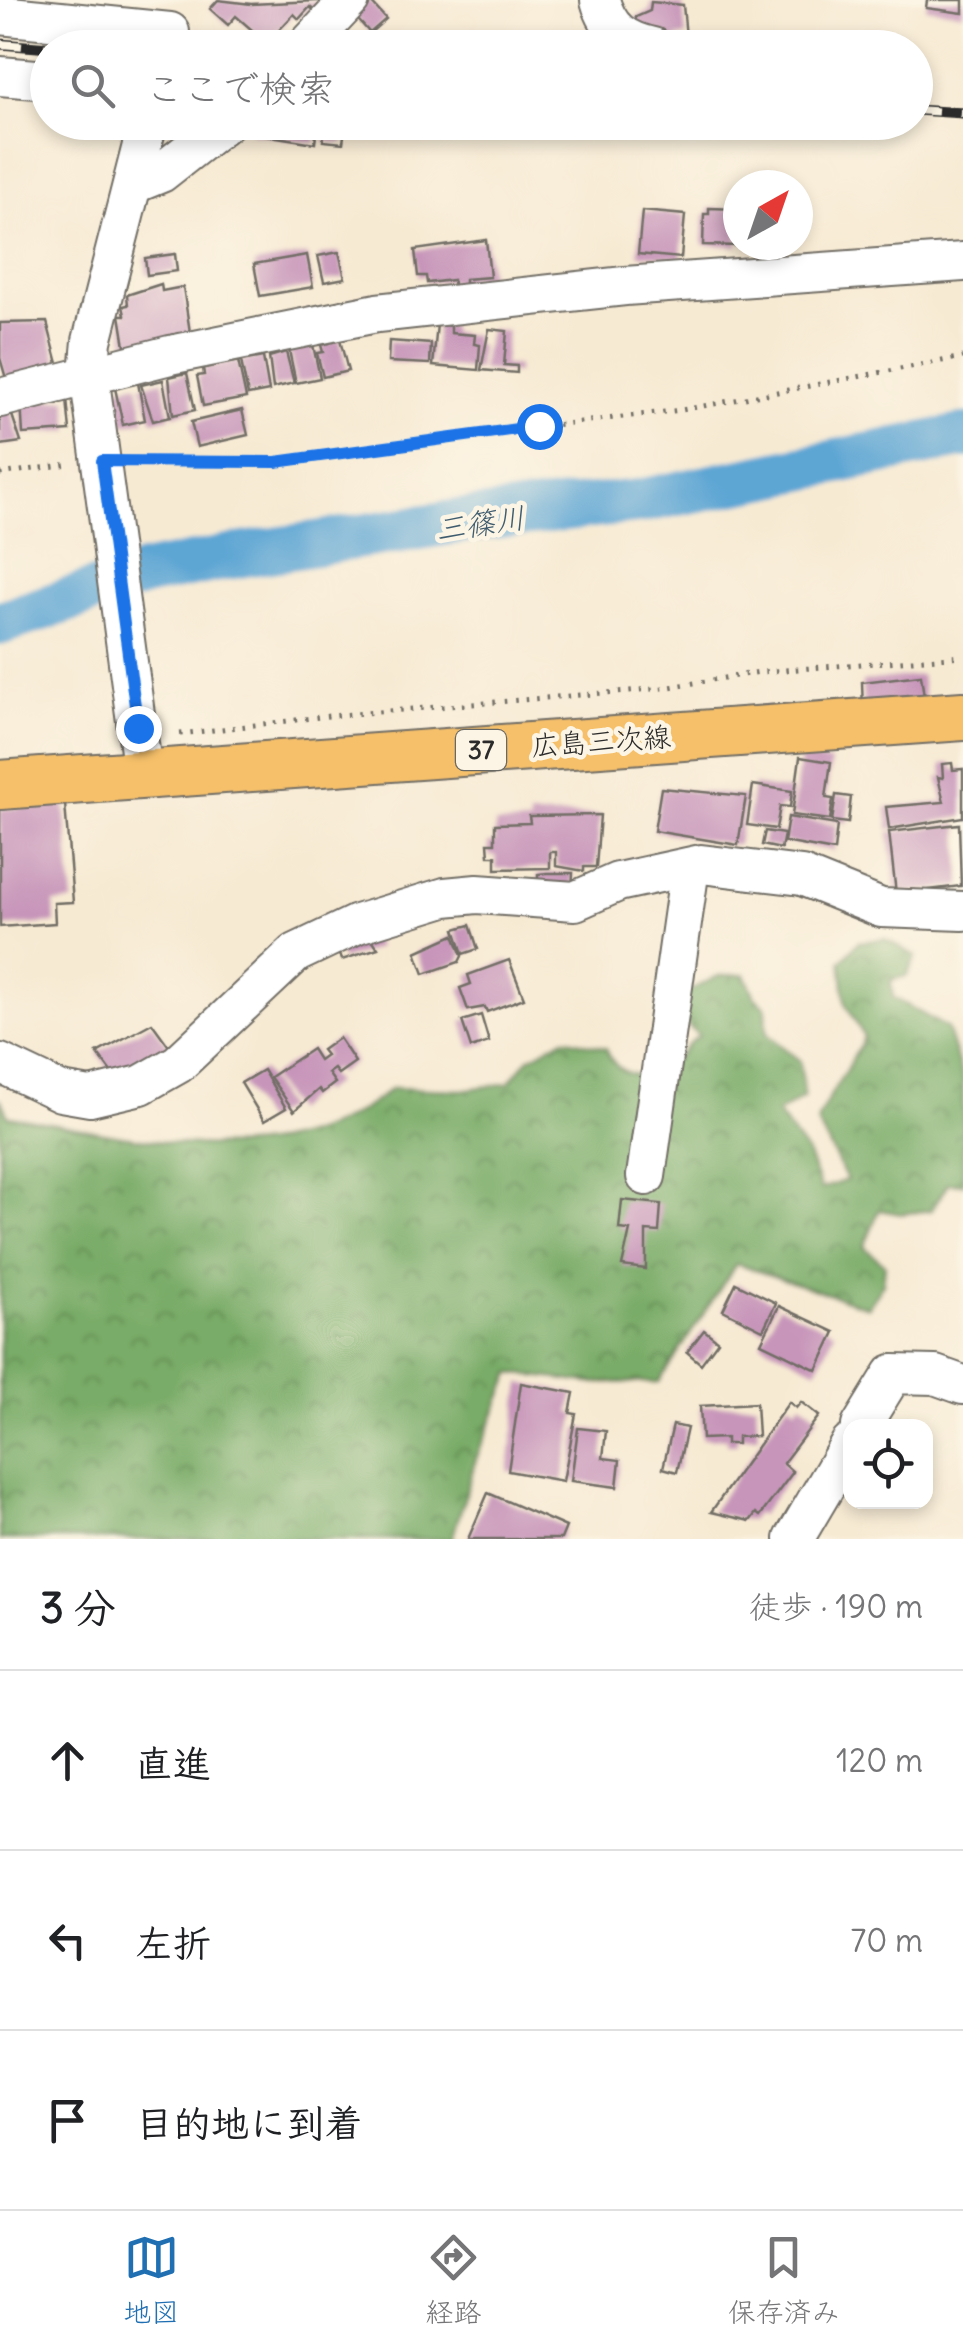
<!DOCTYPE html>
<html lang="ja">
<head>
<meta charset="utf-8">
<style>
  :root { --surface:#fff; --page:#f2f2f2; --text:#202124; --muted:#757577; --line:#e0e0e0; --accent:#1f6fb2 }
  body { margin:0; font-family:Delius,"Klee One",sans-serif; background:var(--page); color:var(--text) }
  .controls { position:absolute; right:30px; bottom:30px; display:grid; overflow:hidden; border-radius:20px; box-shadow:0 5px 15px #0003 }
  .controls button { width:90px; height:90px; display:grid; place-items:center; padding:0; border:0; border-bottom:2px solid var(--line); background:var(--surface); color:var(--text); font:50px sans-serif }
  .compass { position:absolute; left:723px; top:170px; width:90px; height:90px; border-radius:50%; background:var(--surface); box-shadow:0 5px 15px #0003; rotate:40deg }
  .stop { position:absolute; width:30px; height:30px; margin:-22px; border:8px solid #1a73e8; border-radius:50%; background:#fff }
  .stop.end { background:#1a73e8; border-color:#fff; box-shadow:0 2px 10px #0008 }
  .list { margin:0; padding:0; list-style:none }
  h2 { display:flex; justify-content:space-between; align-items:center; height:130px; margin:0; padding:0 40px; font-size:42px }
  h2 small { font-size:32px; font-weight:400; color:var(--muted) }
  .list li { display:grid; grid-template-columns:65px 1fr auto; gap:30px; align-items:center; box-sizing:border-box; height:180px; padding:0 40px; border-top:2px solid var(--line) }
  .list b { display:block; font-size:38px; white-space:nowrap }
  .list em { font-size:32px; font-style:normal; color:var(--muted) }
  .icon { flex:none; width:55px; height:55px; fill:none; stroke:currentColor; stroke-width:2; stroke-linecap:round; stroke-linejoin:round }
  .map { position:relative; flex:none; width:963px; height:1539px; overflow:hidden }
  .search { position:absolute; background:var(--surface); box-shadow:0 5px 15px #0003; left:30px; right:30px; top:30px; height:110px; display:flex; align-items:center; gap:25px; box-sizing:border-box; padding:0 35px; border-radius:55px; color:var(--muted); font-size:38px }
  .sheet { height:670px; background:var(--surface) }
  nav { display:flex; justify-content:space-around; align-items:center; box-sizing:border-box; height:140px; border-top:2px solid var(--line); background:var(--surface); font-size:28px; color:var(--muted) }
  nav a { display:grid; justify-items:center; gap:5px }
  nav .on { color:var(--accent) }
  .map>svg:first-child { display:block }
  .forest { fill:url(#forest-crowns); stroke:#526c49; stroke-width:2.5 }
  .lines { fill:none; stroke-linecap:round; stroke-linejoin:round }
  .river { stroke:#5da6d4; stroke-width:45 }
  .building { fill:#c795ba }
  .minor-casing { stroke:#726e66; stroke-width:42 }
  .major-casing { stroke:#726e66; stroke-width:52 }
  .path { stroke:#726e66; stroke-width:5; stroke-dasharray:2.5 8; stroke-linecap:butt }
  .minor { stroke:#fff; stroke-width:38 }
  .major { stroke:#f6c06b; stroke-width:48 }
  .rail-casing { stroke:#2b2b2b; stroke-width:11 }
  .rail { stroke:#fcf5e5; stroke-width:8; stroke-dasharray:22; stroke-linecap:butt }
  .route { stroke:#1a73e8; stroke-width:12 }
  .labels { text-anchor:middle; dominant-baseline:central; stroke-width:9; stroke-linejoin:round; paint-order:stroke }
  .shield { fill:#fcf5e5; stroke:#6a6863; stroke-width:2.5 }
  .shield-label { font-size:25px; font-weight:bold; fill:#2b2b2b }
  .street-label { font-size:28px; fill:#2b2b2b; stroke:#fcf5e5 }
  .water-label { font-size:30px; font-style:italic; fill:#3f5c6f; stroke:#fcf5e5 }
</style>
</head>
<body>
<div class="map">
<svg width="963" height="1539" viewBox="0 0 963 1539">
  <defs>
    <pattern id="forest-crowns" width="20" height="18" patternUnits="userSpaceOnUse" patternTransform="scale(2.5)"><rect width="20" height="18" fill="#79ac67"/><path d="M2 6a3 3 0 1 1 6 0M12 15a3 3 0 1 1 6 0" fill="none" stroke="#638c55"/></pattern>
  </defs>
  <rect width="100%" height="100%" fill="#fcf5e5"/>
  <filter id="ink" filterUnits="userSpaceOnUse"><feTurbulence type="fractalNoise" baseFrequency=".01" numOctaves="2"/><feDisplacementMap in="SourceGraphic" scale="20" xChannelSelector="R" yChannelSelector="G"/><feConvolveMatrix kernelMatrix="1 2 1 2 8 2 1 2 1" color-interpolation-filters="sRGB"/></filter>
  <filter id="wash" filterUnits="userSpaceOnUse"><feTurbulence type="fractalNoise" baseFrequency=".0048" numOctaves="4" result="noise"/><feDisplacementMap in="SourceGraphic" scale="40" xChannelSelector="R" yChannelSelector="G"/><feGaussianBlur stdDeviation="2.25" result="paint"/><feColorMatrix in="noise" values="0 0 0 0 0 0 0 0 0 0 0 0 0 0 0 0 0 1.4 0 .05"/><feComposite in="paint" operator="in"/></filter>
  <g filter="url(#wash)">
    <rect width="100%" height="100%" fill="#f7ead3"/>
    <path class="forest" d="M885 939 916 956 907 976 891 980 893 997 947 1028 963 1079V1184L948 1183 932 1210 901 1214 879 1210 864 1247 885 1265 883 1283 868 1307 736 1264 659 1382 589 1383 511 1373 476 1459 452 1539H0V1098L8 1116C139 1136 280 1184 392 1088L462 1090 509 1083 528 1059 564 1038 606 1048C616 1078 645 1082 670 1064 682 1055 685 1043 699 1036L680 1018 687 992 718 976 745 974 755 997 766 1007 767 1034 800 1061 804 1097 777 1113 807 1153 821 1189 847 1180 817 1122C830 1090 851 1067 864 1037L846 1004 841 962 858 942Z"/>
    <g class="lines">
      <path class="river" d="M0 623 145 574 241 555 461 521 641 501 963 436"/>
    </g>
    <g id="blocks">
      <g class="building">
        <path d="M218 0 251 4 339 0 323 18 310 7 299 19 294 14 267 43 236 16 228 25 210 9Z"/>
        <path d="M369 0 386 19 370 33 352 13Z"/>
        <path d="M927 0H963V13L926 8Z"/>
        <path d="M651 2 683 5 686 37H677L674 48 634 38 636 17 650 11Z"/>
        <path d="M253 122H311V127L317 128 315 143 251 133Z"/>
        <path d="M325 126 345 128 343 143 323 141Z"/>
        <path d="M709 208 738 209V246L703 245 704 214H709Z"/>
        <path d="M642 211 685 215 681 258 638 254Z"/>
        <path d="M486 240 490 277 465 279V288L454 289 453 280 427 283 426 276H418L415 250Z"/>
        <path d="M339 252 345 278 324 282 318 256Z"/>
        <path d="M175 254 177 271 147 275 145 258Z"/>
        <path d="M307 255 313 287 260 296 254 264Z"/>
        <path d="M161 284 162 291 183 287 192 345 125 346 120 315H125L123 306 128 305 127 295Z"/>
        <path d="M47 322 60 371 8 385 0 358V323Z"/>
        <path d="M437 324 451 326V333L475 335 474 344 480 345 478 370 433 366Z"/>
        <path d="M489 329 507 331 504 365 517 366V373L481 370Z"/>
        <path d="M340 340 348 371 323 377 317 353 323 352 321 345Z"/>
        <path d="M389 341 431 344 430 364 388 362Z"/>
        <path d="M313 345 320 378 296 383 289 350Z"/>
        <path d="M286 352 294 383 273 388 269 357Z"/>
        <path d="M263 357 269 391 248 395 241 361Z"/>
        <path d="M238 361 246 398 203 406 197 376 204 375 203 368Z"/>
        <path d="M187 373 195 410 173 415 169 377Z"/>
        <path d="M163 380 170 417 153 421 141 385Z"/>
        <path d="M138 383 145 420 123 425 115 388Z"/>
        <path d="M67 399 70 431 23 434 21 401Z"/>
        <path d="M9 406 21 442 0 445V407Z"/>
        <path d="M242 410 248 435 197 447 191 422Z"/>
        <path d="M921 675 925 704 863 711 862 682Z"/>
        <path d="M800 757 831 762 826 798 833 799 830 820 792 815Z"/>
        <path d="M952 763 953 770 963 769V817L889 829 886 807 944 802 938 777 943 778 942 764Z"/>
        <path d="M753 785 792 791 790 807 780 806 776 829 747 825Z"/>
        <path d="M661 788 746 796 738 845 654 831Z"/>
        <path d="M836 795 851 797 848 823 832 821Z"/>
        <path d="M65 804 73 902 54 903 55 923 0 927V809Z"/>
        <path d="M600 815 596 867H584V871L556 866V852H550V868L496 869V856H489L488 843H495V824L530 823 529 816Z"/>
        <path d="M788 817 837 825 834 851 784 842Z"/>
        <path d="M959 824 961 886 896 894 889 832Z"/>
        <path d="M765 831 784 834 781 849 762 845Z"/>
        <path d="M547 873H573L572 890H538V874Z"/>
        <path d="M470 925 478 949 463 954 455 929Z"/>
        <path d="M368 933 378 948 342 960 336 944Z"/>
        <path d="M454 935 462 956 459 962 424 974 416 952Z"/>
        <path d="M509 960 524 998 487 1012 485 1007 468 1010 460 988 471 984 468 975Z"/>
        <path d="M481 1015 489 1042 471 1048 462 1021Z"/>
        <path d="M152 1023 173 1052 117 1080 97 1053Z"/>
        <path d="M339 1038 355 1062 338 1074 334 1069 328 1073 335 1083 322 1093 319 1089 294 1111 270 1077 312 1049 319 1060 326 1055 322 1050Z"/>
        <path d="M263 1070 286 1108 264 1121 241 1083Z"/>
        <path d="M622 1200 661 1204 659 1232 646 1231V1269L622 1266 630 1230 619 1229Z"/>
        <path d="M736 1283 776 1303 763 1330 723 1310Z"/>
        <path d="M779 1306 835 1332 817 1370 761 1343Z"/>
        <path d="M704 1330 718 1341 701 1364 687 1352Z"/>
        <path d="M521 1383 574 1393 570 1413 576 1414 563 1481 508 1471Z"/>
        <path d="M789 1402 796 1408 801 1402 819 1416 783 1463 793 1472 760 1516 756 1513 750 1521 711 1512Z"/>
        <path d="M756 1403 758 1436 737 1437V1444H726V1438L702 1439 700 1406Z"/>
        <path d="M673 1425 687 1428 677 1472 663 1468Z"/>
        <path d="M578 1428 606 1431 603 1458 620 1460 617 1487 571 1481Z"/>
        <path d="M488 1493 566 1527 561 1539H468Z"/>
      </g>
    </g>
  </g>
  <g filter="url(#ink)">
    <use href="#blocks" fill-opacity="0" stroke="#726e66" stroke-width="2.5"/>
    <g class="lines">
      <defs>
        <g id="minor">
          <path d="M600 0C608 29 624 41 653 47"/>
          <path d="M0 15 170 32"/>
          <path d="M305 48 350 0"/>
          <path d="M0 76 48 80"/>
          <path d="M134 184 161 173 226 122"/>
          <path d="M0 398 170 355 377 313 625 286 963 262"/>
          <path d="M143 773 89 374 92 341 148 122"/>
          <path d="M0 1063 61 1092 90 1097 141 1085 178 1064 296 953 357 924 445 897 477 894 575 901 618 882 701 864 802 876 881 908 963 911"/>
          <path d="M646 1176 690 867"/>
          <path d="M861 1426 893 1374 935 1375 963 1385"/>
          <path d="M794 1539 850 1444"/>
        </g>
        <path id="major" d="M0 785 963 716"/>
      </defs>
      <use href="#minor" class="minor-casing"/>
      <use href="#major" class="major-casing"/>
      <g class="path">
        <path d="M130 461 276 462 394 444 682 410 963 357"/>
        <path d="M0 474 69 464"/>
        <path d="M180 734 329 716 664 688 760 672 963 656"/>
      </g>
      <use href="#minor" class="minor"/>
      <use href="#major" class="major"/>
      <defs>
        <g id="rail">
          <path d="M0 44 50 48"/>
          <path d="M916 110 963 113"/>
        </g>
      </defs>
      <use href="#rail" class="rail-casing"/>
      <use href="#rail" class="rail"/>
    </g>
  </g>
  <g class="lines" filter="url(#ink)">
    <path class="route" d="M138 728 102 461 276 462 539 426"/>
  </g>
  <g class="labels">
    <rect class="shield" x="456" y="730" width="50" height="40" rx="8"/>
    <g class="shield-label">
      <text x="481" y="750">37</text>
    </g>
    <g class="street-label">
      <text transform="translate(601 741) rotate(-4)">広島三次線</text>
    </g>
    <g class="water-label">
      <text transform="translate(480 523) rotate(-8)">三篠川</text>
    </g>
  </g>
</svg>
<div class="controls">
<button><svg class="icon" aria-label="locate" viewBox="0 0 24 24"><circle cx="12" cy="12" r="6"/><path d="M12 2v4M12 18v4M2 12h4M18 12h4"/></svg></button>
</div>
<svg class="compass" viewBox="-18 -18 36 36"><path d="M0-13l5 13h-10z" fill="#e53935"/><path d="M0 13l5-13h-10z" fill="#757577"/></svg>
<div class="stop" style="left:539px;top:426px"></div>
<div class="stop end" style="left:138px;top:728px"></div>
<div class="search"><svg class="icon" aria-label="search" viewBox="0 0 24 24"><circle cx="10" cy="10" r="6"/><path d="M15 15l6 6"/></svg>ここで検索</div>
</div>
<section class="sheet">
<h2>3 分<small>徒歩 · 190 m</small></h2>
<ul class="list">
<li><svg class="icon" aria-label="ahead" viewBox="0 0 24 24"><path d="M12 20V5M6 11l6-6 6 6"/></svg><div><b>直進</b></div><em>120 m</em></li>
<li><svg class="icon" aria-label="left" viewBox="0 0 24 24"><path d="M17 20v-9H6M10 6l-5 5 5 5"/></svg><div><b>左折</b></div><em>70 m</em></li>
<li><svg class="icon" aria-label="arrive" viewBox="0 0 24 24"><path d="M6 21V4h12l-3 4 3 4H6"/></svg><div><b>目的地に到着</b></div></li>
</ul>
</section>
<nav>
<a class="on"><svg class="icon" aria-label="map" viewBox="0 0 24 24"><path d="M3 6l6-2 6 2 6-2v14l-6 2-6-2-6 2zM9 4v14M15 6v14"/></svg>地図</a>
<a><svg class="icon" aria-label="directions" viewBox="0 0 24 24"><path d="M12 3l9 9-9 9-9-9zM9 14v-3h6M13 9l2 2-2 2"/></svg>経路</a>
<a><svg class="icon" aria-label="saved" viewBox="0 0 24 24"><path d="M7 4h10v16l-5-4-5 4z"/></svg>保存済み</a>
</nav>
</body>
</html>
